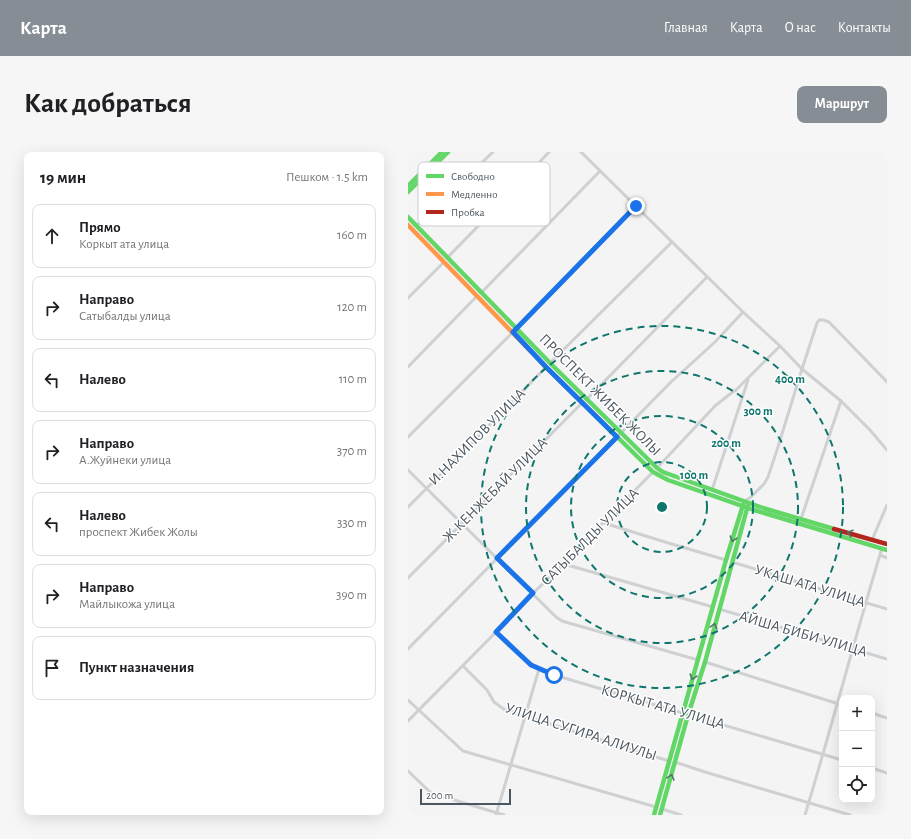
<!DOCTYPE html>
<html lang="ru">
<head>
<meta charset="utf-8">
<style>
  :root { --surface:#fff; --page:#f6f6f6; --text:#202124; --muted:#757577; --line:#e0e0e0; --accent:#868d94 }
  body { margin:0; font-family:"Alegreya Sans",sans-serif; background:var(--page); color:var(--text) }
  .controls { position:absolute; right:12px; bottom:12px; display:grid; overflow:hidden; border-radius:8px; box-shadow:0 4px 16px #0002 }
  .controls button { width:36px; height:36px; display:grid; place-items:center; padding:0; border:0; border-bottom:1px solid var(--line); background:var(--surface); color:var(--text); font:20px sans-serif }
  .scale { position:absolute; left:12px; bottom:10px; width:91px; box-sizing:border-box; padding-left:4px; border:2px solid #4a5661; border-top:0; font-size:11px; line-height:14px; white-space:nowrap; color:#4a5661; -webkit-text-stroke:3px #fff; paint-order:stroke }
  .stop { position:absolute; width:12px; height:12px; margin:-9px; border:3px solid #1a73e8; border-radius:50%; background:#fff }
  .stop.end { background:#1a73e8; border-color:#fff; box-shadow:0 1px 4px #0008 }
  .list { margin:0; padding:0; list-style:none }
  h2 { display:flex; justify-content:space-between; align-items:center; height:52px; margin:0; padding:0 16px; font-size:17px }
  h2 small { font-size:13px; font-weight:400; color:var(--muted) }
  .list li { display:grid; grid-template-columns:26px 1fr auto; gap:12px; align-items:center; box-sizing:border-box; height:64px; margin:0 8px 8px; padding:0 8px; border:1px solid var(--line); border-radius:8px }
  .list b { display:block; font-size:15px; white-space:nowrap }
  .list p { margin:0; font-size:13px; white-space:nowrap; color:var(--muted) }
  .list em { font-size:13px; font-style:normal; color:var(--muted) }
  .icon { flex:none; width:22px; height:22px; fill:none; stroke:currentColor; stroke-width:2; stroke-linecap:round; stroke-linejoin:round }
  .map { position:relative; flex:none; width:479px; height:663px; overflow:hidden; border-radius:8px }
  header { display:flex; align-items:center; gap:24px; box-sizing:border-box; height:56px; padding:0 20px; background:var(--accent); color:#fff }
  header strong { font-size:19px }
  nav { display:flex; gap:22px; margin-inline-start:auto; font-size:14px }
  .intro { display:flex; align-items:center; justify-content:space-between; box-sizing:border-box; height:96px; padding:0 24px }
  h1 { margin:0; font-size:28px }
  .button { padding:10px 18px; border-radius:8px; background:var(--accent); color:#fff; font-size:14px; font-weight:700 }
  main { display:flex; gap:24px; padding:0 24px }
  aside { flex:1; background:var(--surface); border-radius:8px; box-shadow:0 4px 16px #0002 }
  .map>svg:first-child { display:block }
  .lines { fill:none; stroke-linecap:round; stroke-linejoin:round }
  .street { stroke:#ced0d2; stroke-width:3 }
  .fast { stroke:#63d668; stroke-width:4.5 }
  .slow { stroke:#ff974d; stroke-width:4.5 }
  .jam { stroke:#b3261e; stroke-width:4.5 }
  .oneway { stroke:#507663 }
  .route { stroke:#1a73e8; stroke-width:5 }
  .ring { fill:none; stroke:#0f766e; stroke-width:2; stroke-dasharray:7 5 }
  .labels { text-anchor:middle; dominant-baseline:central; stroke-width:3; stroke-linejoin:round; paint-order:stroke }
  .street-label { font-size:15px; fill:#4a5661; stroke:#fff }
  .key { fill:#fff; stroke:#c9ccd0; stroke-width:1 }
  .key-label { font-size:11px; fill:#4a5661 }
  .centre { fill:#0f766e; stroke:#fff; stroke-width:2 }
  .ring-label { font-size:12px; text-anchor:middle; font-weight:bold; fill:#0f766e; stroke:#fff; stroke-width:3; stroke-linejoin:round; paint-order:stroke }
</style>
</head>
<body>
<header>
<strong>Карта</strong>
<nav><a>Главная</a><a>Карта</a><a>О нас</a><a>Контакты</a></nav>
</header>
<div class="intro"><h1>Как добраться</h1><a class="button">Маршрут</a></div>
<main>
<aside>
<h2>19 мин<small>Пешком · 1.5 km</small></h2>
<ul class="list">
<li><svg class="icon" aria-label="ahead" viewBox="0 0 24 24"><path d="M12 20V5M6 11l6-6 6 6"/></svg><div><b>Прямо</b><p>Коркыт ата улица</p></div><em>160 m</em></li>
<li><svg class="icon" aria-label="right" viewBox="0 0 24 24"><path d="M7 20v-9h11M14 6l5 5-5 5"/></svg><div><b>Направо</b><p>Сатыбалды улица</p></div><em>120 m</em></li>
<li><svg class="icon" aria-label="left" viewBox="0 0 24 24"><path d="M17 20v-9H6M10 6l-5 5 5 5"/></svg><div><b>Налево</b></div><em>110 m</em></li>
<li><svg class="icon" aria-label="right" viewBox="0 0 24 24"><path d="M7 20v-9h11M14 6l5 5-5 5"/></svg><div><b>Направо</b><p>А.Жуйнеки улица</p></div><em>370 m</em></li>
<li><svg class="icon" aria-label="left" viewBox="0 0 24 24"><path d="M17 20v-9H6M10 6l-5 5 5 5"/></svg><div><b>Налево</b><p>проспект Жибек Жолы</p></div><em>330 m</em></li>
<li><svg class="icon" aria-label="right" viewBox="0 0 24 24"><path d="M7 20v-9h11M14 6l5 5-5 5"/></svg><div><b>Направо</b><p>Майлыкожа улица</p></div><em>390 m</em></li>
<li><svg class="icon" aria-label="arrive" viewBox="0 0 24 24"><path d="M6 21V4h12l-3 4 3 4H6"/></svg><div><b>Пункт назначения</b></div></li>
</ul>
</aside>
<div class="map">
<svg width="479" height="663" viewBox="0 0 479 663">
  <rect width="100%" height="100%" fill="#f4f4f4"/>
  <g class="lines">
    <g class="street">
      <path d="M173 0 335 160 372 194 394 217 409 171 411 168H415L421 170 479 230"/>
      <path d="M9 73 85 0"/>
      <path d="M39 106 113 30 141 0"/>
      <path d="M73 141 192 19"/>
      <path d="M0 146 36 110"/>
      <path d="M142 211 264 90"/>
      <path d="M0 215 69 144"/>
      <path d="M178 248 299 125"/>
      <path d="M0 285 102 183 228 54"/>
      <path d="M249 316 307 254 322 242 328 238 372 194"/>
      <path d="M0 318 148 465 154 469 290 508"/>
      <path d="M304 338 340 228"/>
      <path d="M337 349 343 345 356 332 360 325 369 298 394 217 433 249 462 278 479 298"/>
      <path d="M0 355 61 294 138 215"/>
      <path d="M393 367 433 249"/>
      <path d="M196 371 257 390 318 408"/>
      <path d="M464 388 479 353"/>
      <path d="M472 403 479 406"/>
      <path d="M324 410 479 457"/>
      <path d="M156 412 305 455"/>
      <path d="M0 426 174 251"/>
      <path d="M311 457 479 507"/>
      <path d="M88 480 123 513 146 523 434 608"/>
      <path d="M0 497 263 230 307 190 335 160"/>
      <path d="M297 510 434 553"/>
      <path d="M55 514 79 538 86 550 97 558 261 609"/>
      <path d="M0 548 55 599 248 655"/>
      <path d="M464 561 479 566"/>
      <path d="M0 569 88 480 125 441 156 412 178 388 245 320"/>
      <path d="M267 610 297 620 442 663"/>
      <path d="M464 616 479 621"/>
      <path d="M0 619 23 641 96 663"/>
      <path d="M254 657 273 663"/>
      <path d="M88 663 131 517"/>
      <path d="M397 663C424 574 447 485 474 396"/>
    </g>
    <g class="fast">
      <path d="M0 34 34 0"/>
      <path d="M0 40 40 0"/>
      <path d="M0 65 142 211 249 316 255 320 355 356 426 377"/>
      <path d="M189 265 245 320 260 328 346 358 479 398"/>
      <path d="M246 663 318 408 335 353"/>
      <path d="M252 663 280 563 297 510 340 353"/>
    </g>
    <path class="slow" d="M0 73 138 215 189 265"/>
    <path class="jam" d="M426 377 479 392"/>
  </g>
  <defs><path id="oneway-chevron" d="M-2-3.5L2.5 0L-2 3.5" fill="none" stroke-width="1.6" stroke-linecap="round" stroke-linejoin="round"/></defs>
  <g class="oneway">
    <use href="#oneway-chevron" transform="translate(442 381) rotate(-163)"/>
    <use href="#oneway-chevron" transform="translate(325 387) rotate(107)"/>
    <use href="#oneway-chevron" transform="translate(306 474) rotate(-75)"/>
    <use href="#oneway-chevron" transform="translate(285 525) rotate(106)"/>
    <use href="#oneway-chevron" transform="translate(263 625) rotate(-74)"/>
  </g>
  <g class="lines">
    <path class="route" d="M146 523 123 513 88 480 125 441 89 406 209 285 138 215 105 180 228 54"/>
  </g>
  <g class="ring">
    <circle cx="254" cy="355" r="45"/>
    <circle cx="254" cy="355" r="91"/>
    <circle cx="254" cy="355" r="136"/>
    <circle cx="254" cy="355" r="181"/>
  </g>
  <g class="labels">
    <g class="street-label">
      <text transform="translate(192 243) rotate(45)">ПРОСПЕКТ ЖИБЕК ЖОЛЫ</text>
      <text transform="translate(69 285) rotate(-45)">И.НАХИПОВ УЛИЦА</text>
      <text transform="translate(87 338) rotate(-45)">Ж.КЕНЖЕБАЙ УЛИЦА</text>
      <text transform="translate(182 385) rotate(-45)">САТЫБАЛДЫ УЛИЦА</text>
      <text transform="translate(402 434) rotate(17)">УКАШ АТА УЛИЦА</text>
      <text transform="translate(395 482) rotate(16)">АЙША БИБИ УЛИЦА</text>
      <text transform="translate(255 555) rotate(16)">КОРКЫТ АТА УЛИЦА</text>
      <text transform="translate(173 580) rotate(18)">УЛИЦА СУГИРА АЛИУЛЫ</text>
    </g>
  </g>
  <rect x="10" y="10" width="132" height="64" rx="6" class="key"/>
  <rect x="18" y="22" width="18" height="4" fill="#63d668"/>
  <rect x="18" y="40" width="18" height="4" fill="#ff974d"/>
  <rect x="18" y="58" width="18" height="4" fill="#b3261e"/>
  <g class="key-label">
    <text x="43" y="28">Свободно</text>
    <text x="43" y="46">Медленно</text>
    <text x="43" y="64">Пробка</text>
  </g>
  <circle cx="254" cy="355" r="6" class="centre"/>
  <g class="ring-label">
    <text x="382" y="231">400 m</text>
    <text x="350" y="263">300 m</text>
    <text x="318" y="295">200 m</text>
    <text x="286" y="327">100 m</text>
  </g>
</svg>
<div class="controls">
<button>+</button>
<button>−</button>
<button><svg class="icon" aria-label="locate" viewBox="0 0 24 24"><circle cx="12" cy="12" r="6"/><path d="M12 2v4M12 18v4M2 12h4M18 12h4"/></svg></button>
</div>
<div class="scale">200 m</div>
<div class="stop" style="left:146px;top:523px"></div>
<div class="stop end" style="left:228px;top:54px"></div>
</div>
</main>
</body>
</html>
